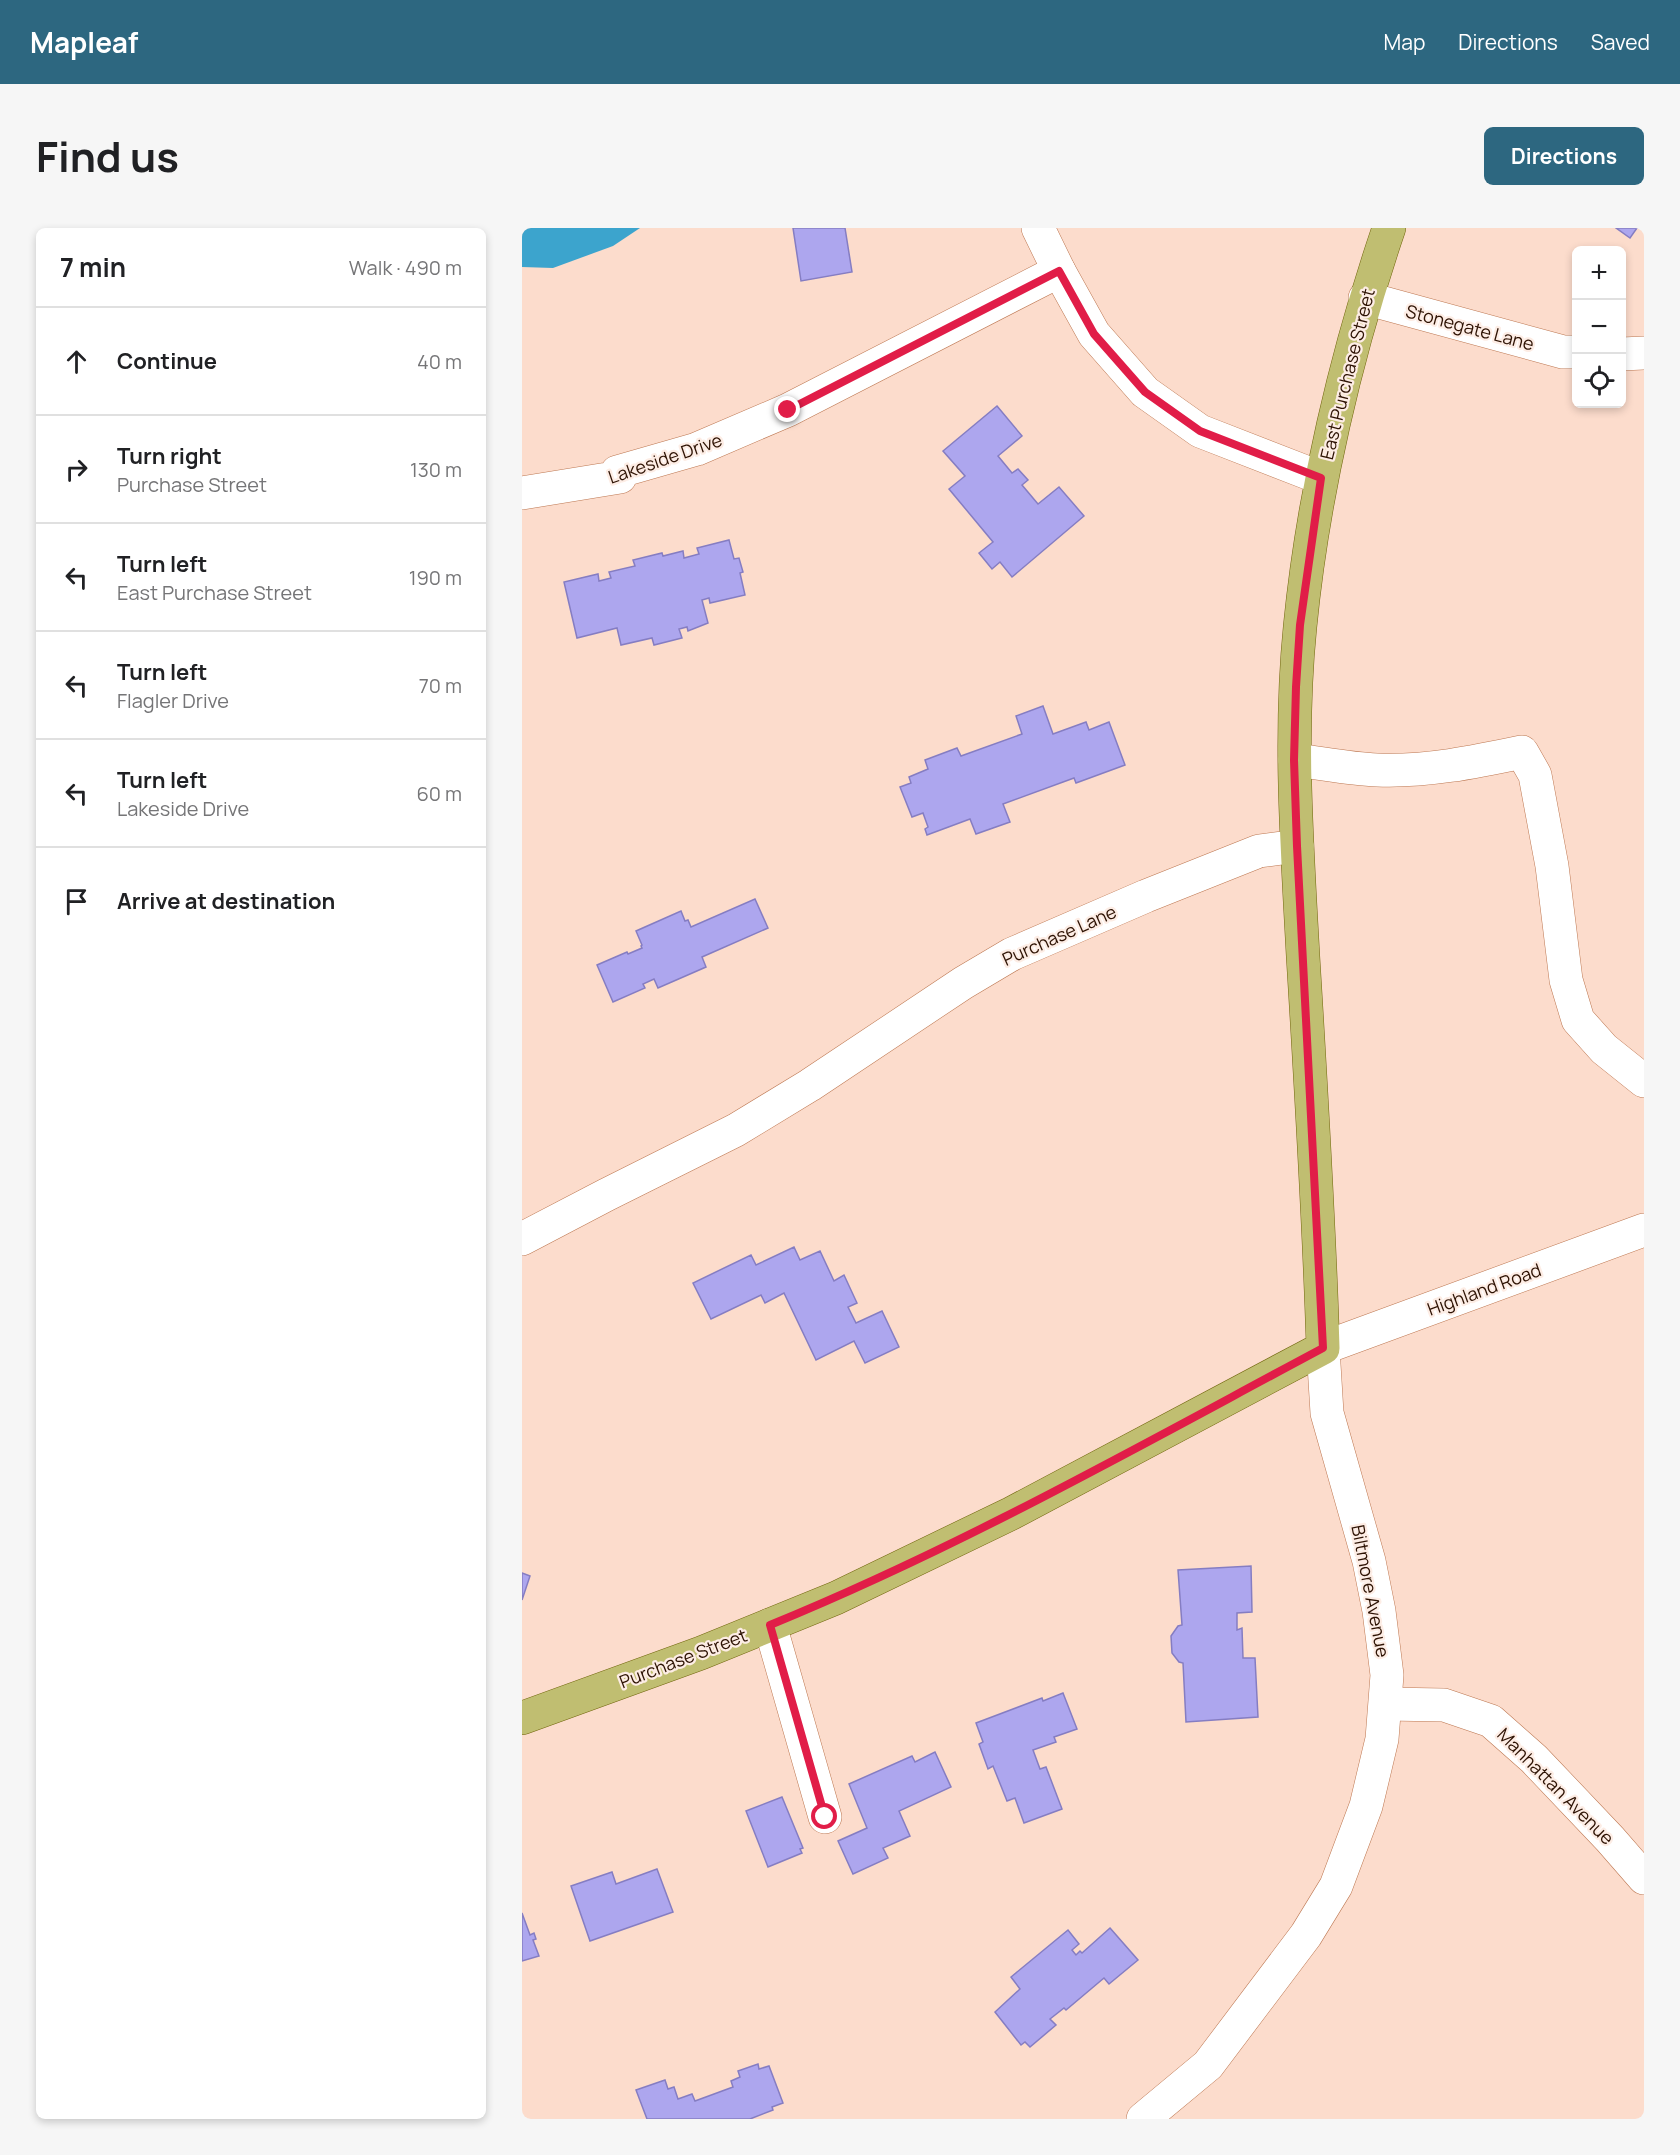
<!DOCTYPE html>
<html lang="en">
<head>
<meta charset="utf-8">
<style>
  :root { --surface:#fff; --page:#f6f6f6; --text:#202124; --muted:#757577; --line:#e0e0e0; --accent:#2d6780 }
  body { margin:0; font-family:Manrope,sans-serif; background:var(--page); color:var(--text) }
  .controls { position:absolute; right:18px; top:18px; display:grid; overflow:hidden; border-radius:9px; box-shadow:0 3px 9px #0003 }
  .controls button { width:54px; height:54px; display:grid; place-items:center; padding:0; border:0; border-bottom:2px solid var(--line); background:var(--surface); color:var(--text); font:30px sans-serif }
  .stop { position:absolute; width:18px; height:18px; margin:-14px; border:4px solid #e11d48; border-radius:50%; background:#fff }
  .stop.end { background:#e11d48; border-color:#fff; box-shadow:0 2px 6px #0008 }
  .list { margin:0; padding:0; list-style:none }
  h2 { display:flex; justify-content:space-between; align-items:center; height:78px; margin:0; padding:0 24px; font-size:26px }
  h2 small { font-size:20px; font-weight:400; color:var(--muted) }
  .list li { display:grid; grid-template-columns:39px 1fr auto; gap:18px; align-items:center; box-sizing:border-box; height:108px; padding:0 24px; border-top:2px solid var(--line) }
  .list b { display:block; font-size:22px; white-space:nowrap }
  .list p { margin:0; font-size:20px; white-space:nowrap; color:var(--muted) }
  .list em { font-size:20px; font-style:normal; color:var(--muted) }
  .icon { flex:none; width:33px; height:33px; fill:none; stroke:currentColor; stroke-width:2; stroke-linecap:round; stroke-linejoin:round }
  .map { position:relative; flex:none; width:1122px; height:1891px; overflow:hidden; border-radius:9px }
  header { display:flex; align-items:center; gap:36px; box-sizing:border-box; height:84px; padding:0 30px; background:var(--accent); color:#fff }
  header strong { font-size:28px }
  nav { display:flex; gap:33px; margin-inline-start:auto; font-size:21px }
  .intro { display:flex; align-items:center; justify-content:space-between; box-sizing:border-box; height:144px; padding:0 36px }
  h1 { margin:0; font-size:42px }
  .button { padding:15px 27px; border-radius:9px; background:var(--accent); color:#fff; font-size:21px; font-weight:700 }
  main { display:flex; gap:36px; padding:0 36px }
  aside { flex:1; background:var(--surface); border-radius:9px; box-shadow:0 3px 9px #0003 }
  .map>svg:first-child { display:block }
  .water { fill:#3ca4cd }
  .building { fill:#ada6ee; stroke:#857dc2; stroke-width:1.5 }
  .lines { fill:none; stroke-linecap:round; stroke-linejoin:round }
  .minor-casing { stroke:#bd7751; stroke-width:34 }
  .major-casing { stroke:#71660d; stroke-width:34 }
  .minor { stroke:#fff; stroke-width:33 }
  .major { stroke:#c0be71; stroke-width:33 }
  .route { stroke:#e11d48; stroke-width:8 }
  .labels { text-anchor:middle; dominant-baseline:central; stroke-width:4.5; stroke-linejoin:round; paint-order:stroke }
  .street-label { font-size:18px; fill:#2d1203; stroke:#fdede5 }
</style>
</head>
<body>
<header>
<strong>Mapleaf</strong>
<nav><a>Map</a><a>Directions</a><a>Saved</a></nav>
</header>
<div class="intro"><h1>Find us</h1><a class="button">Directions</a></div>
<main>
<aside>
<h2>7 min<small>Walk · 490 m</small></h2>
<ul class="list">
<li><svg class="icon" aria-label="ahead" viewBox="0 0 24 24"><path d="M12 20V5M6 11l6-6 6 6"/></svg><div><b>Continue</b></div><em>40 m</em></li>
<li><svg class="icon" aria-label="right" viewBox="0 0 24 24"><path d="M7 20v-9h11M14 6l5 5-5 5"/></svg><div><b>Turn right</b><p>Purchase Street</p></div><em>130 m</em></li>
<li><svg class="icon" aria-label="left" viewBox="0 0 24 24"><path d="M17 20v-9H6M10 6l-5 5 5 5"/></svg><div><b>Turn left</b><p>East Purchase Street</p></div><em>190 m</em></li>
<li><svg class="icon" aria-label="left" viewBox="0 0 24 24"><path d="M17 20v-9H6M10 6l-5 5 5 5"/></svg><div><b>Turn left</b><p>Flagler Drive</p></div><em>70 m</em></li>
<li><svg class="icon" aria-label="left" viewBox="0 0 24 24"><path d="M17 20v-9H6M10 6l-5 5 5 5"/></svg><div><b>Turn left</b><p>Lakeside Drive</p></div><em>60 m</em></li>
<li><svg class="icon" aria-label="arrive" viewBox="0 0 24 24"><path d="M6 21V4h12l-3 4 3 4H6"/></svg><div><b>Arrive at destination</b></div></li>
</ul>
</aside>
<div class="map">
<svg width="1122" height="1891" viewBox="0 0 1122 1891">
  <rect width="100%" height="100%" fill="#fcdccc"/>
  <path class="water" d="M0 0H118L91 18 31 40 0 39Z"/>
  <g class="building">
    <path d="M271 0H323L330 44 279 53Z"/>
    <path d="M1094 0H1115L1108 10Z"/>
    <path d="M475 178 500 208 476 228 490 245 496 241 506 252 500 257 516 276 537 259 562 288 490 349 478 334 470 341 457 325 471 314 427 261 443 248 421 223Z"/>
    <path d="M207 312 212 331 217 330 221 344 218 345 223 367 188 375 187 370 180 372 186 395 166 403 165 399 157 401 160 410 132 417 130 410 99 417 95 400 55 410 42 354 76 346 77 353 89 350 87 344 113 338 111 332 140 325 141 328 161 323 162 330 177 326 175 320Z"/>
    <path d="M521 478 531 506 564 494 567 502 587 494 603 537 554 555 552 550 481 576 488 594 454 606 448 591 405 607 403 601 406 599 401 585 390 589 378 559 389 555 387 549 406 541 403 532 435 520 439 528 500 506 494 488Z"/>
    <path d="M233 671 246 700 180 729 184 739 136 760 132 751 121 756 123 760 91 774 75 737 105 724 106 726 120 720 119 718 120 717 114 703 159 683 163 693 166 692 169 699Z"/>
    <path d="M272 1019 278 1032 298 1023 312 1053 322 1047 335 1075 326 1079 334 1095 360 1083 377 1119 343 1135 332 1113 294 1132 262 1065 243 1075 239 1067 189 1091 171 1055 229 1027 234 1037Z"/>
    <path d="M729 1338 730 1384 715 1385V1402L720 1400 721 1430H733L736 1489 664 1494 661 1435 657 1434 650 1425 649 1408 656 1398 660 1397 656 1342Z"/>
    <path d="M0 1345 8 1348 0 1372Z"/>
    <path d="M541 1465 555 1501 532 1509 534 1514 511 1522 518 1541 524 1539 540 1581 502 1595 493 1570 485 1573 471 1538 466 1541 457 1516 461 1514 454 1495 520 1470 521 1473Z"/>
    <path d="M413 1524 429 1559 377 1583 388 1608 361 1620 366 1630 331 1646 316 1613 345 1600 327 1556 390 1528 393 1534Z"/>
    <path d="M260 1569 281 1620 278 1621 280 1625 246 1639 224 1583Z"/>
    <path d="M135 1641 151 1684 68 1713 49 1658 90 1644 94 1656Z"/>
    <path d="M0 1685 8 1707 12 1705 14 1711 11 1712 17 1728 0 1733Z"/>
    <path d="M588 1700 616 1732 587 1756 582 1750 544 1782 542 1780 528 1791 534 1797 508 1819 503 1814 499 1817 473 1784 498 1761 489 1749 546 1702 557 1716 550 1722 554 1727 558 1723 560 1725Z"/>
    <path d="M236 1836 237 1841 247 1838 261 1875 250 1879 251 1882 228 1891H125L114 1862 143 1852 146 1861 152 1859 156 1871 170 1866 173 1873 211 1859 209 1853 218 1849 216 1843Z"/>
  </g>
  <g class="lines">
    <defs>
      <g id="minor">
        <path d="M516 0 537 43 572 106 623 164 678 203 799 250"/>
        <path d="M843 70 1041 124H1054"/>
        <path d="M1100 126 1122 125"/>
        <path d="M0 265 98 249 95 244 175 221 266 182 537 43"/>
        <path d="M773 532C799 535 827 541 855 542 903 544 953 534 1000 524L1013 547 1030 638 1044 752 1056 792 1082 821 1122 853"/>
        <path d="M0 1011 84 967 214 902 288 857 441 755 490 726 624 668 737 623 775 618"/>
        <path d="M248 1397 303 1589"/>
        <path d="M864 1476 922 1477 969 1493 1012 1531 1088 1611 1122 1650"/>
        <path d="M621 1891 686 1837 784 1707 814 1658 844 1578 860 1511 865 1447 857 1383 847 1333 805 1185 801 1120 1122 1002"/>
      </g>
      <path id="major" d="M0 1490 179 1425 314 1370 490 1285 801 1120C797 989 789 858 781 728 775 618 767 508 778 399 791 266 824 126 867 0"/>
    </defs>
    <use href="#minor" class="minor-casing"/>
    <use href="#major" class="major-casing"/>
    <use href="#minor" class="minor"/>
    <use href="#major" class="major"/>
  </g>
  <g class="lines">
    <path class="route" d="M266 182 537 43 572 106 623 164 678 203 799 250 778 397 774 459 772 532 775 618 801 1120C619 1217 439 1319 248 1397L303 1589"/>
  </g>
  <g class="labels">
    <g class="street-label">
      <text transform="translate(948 99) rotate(15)">Stonegate Lane</text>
      <text transform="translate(825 146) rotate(-76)">East Purchase Street</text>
      <text transform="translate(143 230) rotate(-19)">Lakeside Drive</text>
      <text transform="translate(537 707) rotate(-24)">Purchase Lane</text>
      <text transform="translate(962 1061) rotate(-20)">Highland Road</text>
      <text transform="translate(849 1363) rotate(79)">Biltmore Avenue</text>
      <text transform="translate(161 1430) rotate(-21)">Purchase Street</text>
      <text transform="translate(1034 1558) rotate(45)">Manhattan Avenue</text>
    </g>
  </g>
</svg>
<div class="controls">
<button>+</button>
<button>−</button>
<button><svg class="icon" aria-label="locate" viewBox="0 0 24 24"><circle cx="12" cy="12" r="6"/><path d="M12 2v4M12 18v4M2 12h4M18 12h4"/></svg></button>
</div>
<div class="stop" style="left:303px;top:1589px"></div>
<div class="stop end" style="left:266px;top:182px"></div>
</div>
</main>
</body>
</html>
